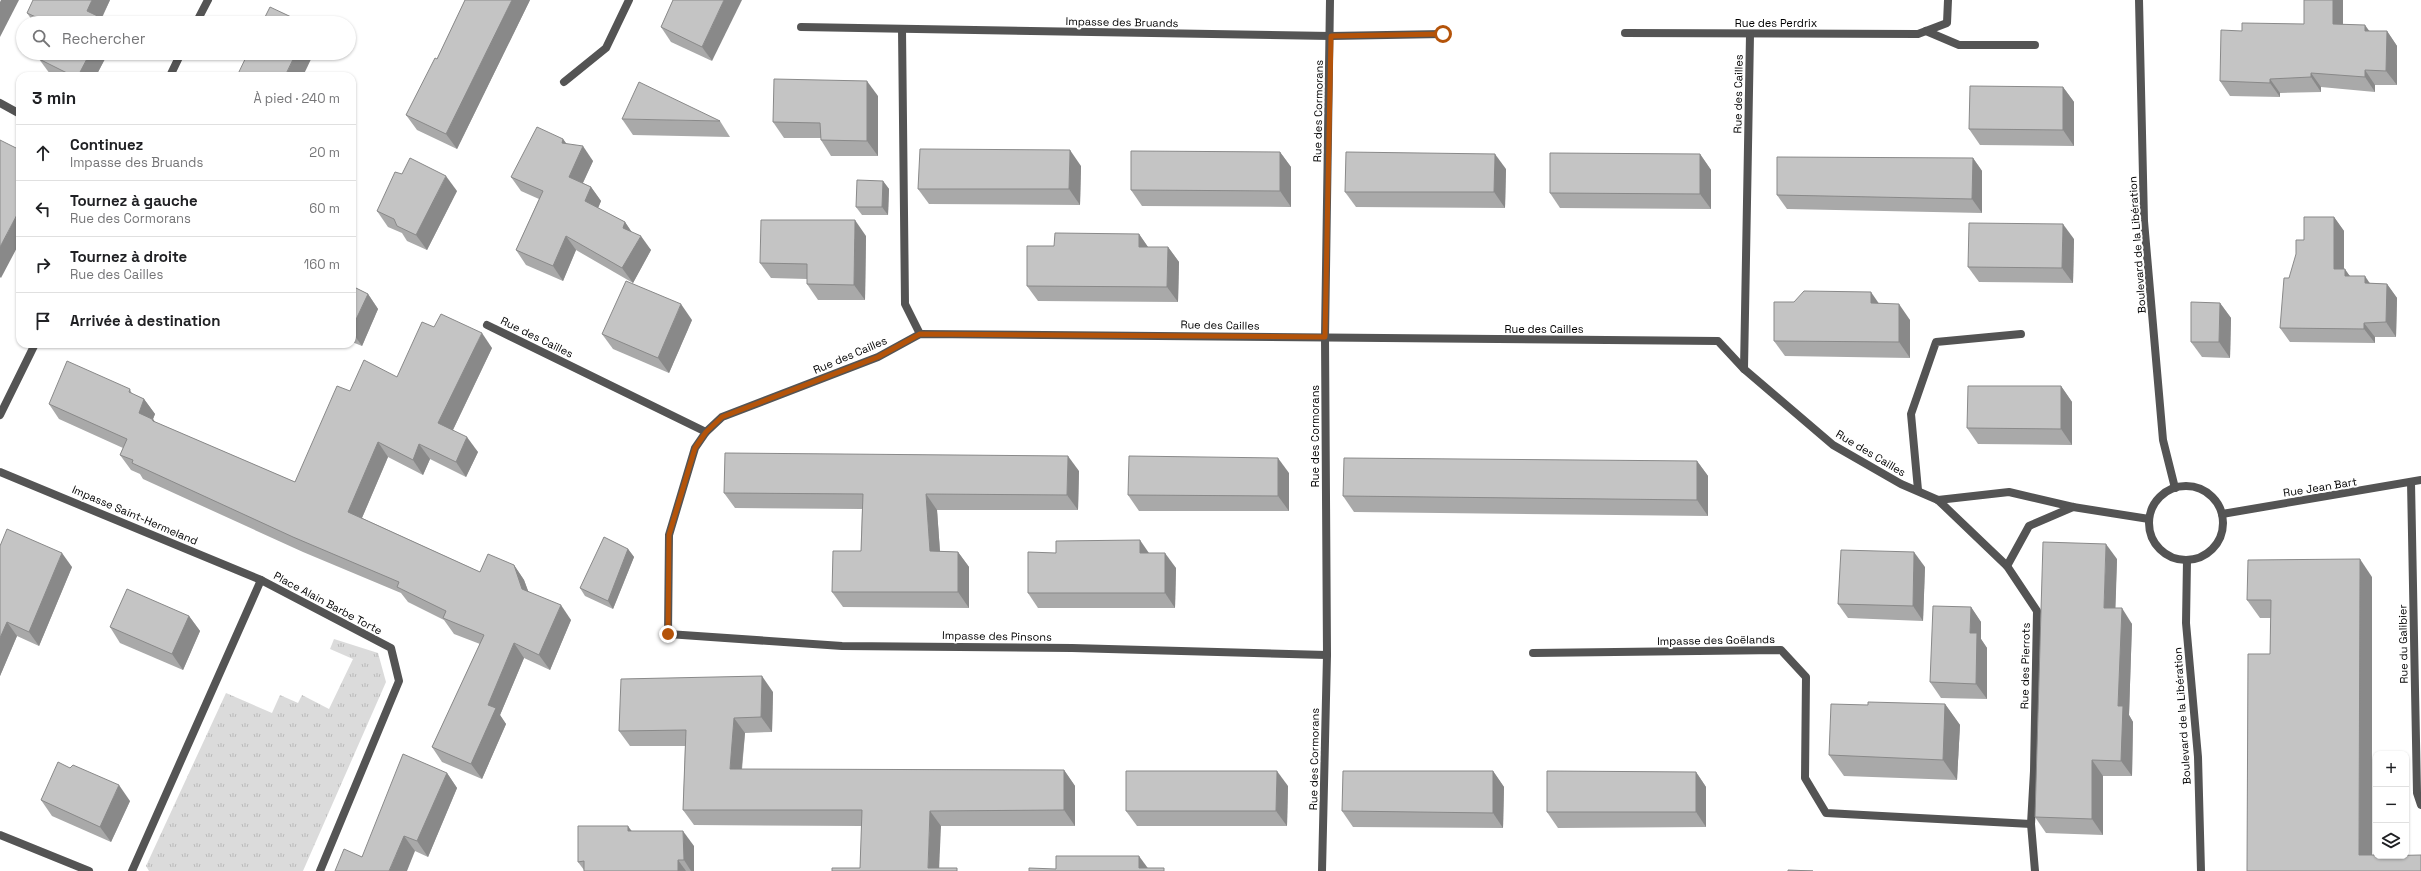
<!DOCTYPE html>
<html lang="fr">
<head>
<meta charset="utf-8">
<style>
  :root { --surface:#fff; --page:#f6f6f6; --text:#202124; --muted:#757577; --line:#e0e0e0 }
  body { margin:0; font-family:"Space Grotesk",sans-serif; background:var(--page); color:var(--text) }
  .controls { position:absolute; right:12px; bottom:12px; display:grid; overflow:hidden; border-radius:8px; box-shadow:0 1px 3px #0004 }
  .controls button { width:36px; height:36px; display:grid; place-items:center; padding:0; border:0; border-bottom:1px solid var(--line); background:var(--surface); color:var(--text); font:20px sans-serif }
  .stop { position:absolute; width:12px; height:12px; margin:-9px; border:3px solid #b45309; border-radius:50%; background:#fff }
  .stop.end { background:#b45309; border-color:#fff; box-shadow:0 1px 4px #0008 }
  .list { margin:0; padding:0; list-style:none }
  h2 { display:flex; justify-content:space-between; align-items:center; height:52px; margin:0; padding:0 16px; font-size:17px }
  h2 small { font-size:13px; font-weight:400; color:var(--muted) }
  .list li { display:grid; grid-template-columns:26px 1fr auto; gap:12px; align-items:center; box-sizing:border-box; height:56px; padding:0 16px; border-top:1px solid var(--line) }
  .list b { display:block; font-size:15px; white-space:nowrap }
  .list p { margin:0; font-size:13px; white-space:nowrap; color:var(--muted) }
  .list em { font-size:13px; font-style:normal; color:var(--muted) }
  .icon { flex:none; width:22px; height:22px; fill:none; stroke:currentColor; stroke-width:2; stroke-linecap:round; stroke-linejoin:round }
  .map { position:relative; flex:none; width:2421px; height:871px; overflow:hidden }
  .search { position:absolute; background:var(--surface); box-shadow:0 1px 3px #0004; left:16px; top:16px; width:340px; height:44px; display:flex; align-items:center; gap:10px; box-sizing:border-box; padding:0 14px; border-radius:22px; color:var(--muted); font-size:15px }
  .panel { position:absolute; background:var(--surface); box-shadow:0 1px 3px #0004; left:16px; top:72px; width:340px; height:276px; border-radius:12px }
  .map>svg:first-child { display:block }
  .grass { fill:url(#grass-tufts) }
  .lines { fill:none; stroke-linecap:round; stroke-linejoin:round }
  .minor { stroke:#545454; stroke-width:8 }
  .tertiary { stroke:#545454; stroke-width:8 }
  .wall { fill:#a9a9a9 }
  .shaded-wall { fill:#898989 }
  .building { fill:#c4c4c4; stroke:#898989 }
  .route { stroke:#b45309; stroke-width:5 }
  .labels { text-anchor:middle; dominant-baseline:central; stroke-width:4; stroke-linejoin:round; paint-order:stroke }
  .street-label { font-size:11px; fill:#000; stroke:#fff }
</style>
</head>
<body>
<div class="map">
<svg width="2421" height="871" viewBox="0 0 2421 871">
  <defs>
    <pattern id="grass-tufts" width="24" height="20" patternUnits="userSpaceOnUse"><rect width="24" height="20" fill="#dbdbdb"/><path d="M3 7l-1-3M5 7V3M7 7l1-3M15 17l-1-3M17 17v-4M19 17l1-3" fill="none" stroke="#bababa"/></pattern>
  </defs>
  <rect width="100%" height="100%" fill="#fff"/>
  <path class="grass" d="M334 639 378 653 386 682 303 871H149L146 866 226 693 272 713 280 695 298 703 302 695 329 709 353 659 330 649Z"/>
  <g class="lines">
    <g class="minor">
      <path d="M196 23 208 0"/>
      <path d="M801 27 1331 36 1443 34"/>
      <path d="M902 29 905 304 920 334"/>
      <path d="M1926 31 1959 45H2035"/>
      <path d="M1625 33 1918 34 1947 23 1948 0"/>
      <path d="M1750 35 1744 369 1833 445 1901 484 1938 500 2007 566 2037 611 2034 771 2031 824 2035 871"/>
      <path d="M170 76 181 53"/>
      <path d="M564 82 606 48 629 0"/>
      <path d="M0 103 20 114"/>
      <path d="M487 325 706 432"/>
      <path d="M0 415 35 344"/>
      <path d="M0 472 261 580 391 648 399 681 320 871"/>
      <path d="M2411 482 2417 793 2421 805"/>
      <path d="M1918 490 1911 414 1936 342 2021 334"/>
      <path d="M1938 500 2009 492 2073 507 2149 519"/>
      <path d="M2222 514 2421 480"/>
      <path d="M2007 566 2029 526 2073 507"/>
      <path d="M1533 653 1781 650 1806 677 1805 778 1826 813 2031 824"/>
      <path d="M1327 655 1072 648 842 646 668 634 669 535 695 448 706 432 722 417 878 357 920 334 1718 341 1744 369"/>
      <path d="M0 835 89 871"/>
      <path d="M132 871 261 580"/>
      <path d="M1322 871 1327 655 1325 337 1330 0"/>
    </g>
    <g class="tertiary">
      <path d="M2139 0 2144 221 2163 440 2175 488"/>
      <circle cx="2186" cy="523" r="37"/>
      <path d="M2187 560 2186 623 2198 757 2201 871"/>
    </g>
  </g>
  <g class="wall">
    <path d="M110 0 102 18 108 23H34L27 13Z"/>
    <path d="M465 0H530L457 149 417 130 406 115 437 59Z"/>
    <path d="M673 0 712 61 671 42 661 27Z"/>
    <path d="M2304 0H2343V24L2370 31H2387L2397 46V85H2375V92L2321 87V92L2280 93V97L2230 96 2220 81 2242 31 2304 24Z"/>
    <path d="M108 53 96 76H53L50 74 39 59Z"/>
    <path d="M2063 87 2074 102V146L1980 145 1969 129Z"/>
    <path d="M878 96V156H831L821 140V138H784L773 122Z"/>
    <path d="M622 119 720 121 730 137 633 135Z"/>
    <path d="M563 139 566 143 593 161 583 183 591 187 601 201 598 208 625 222 631 231 651 250 633 283 576 250 563 281 526 265 516 250 539 199 521 191 511 177Z"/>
    <path d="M1280 152 1291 167V207L1142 206 1131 190Z"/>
    <path d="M1700 154 1711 170V209L1560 208 1550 193Z"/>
    <path d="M1973 158 1982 171V213L1787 209 1777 195Z"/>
    <path d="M1081 166 1080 205 929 204 918 189Z"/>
    <path d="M1506 169 1505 208 1356 207 1345 192Z"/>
    <path d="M883 181 889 189 888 215H862L856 207Z"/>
    <path d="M457 191 427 250 407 241 402 233 388 227 377 211Z"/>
    <path d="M2334 217 2344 231V269L2350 276 2370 283 2387 284 2397 298 2396 337H2375V343L2290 342 2280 328 2304 240Z"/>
    <path d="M1139 234 1148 247H1168L1179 262 1178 302 1038 301 1027 286 1054 246Z"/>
    <path d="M866 236 865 300H818L807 284V279L771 278 760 263Z"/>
    <path d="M2074 239 2073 283 1979 282 1968 267Z"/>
    <path d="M352 286 368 294 378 309 362 346 352 342Z"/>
    <path d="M2220 303 2231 318 2230 358 2202 357 2191 342Z"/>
    <path d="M1879 304 1910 320V358L1785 356 1774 341Z"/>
    <path d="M692 320 669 373 613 349 602 334Z"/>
    <path d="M434 327 492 348 453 430 478 452 466 477 430 459 423 475 388 457 362 518 480 572 514 565 524 580 528 591 571 620 550 670 524 658 500 715 506 724 482 779 442 762 432 747 480 644 454 634 444 620 408 602 401 593 303 552 143 479 140 474 131 470 120 455 123 448 59 419 49 404 130 389 132 394 144 399 155 414 153 419 155 422 295 482 350 391 397 377Z"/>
    <path d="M2061 386 2072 402V445L1978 444 1967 428Z"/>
    <path d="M1697 461 1708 476V516L1354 512 1343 496Z"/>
    <path d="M1079 471 1078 510H937L940 551 958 552 969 567V608L843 607 832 592 861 551 862 509 735 508 724 493Z"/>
    <path d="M1289 473V511H1139L1128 495Z"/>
    <path d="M0 546 72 567 39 646 17 636 0 676Z"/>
    <path d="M628 549 634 557 613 609 585 596 580 588Z"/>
    <path d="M1149 553 1176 568 1175 608H1038L1028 593Z"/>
    <path d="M2117 559 2115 608 2132 624 2129 715 2133 722 2132 776H2103V835L2046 833 2035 817Z"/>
    <path d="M1925 567 1923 621 1848 618 1838 604Z"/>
    <path d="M2372 577V855L2247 871 2270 654 2271 618H2260L2247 600Z"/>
    <path d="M1971 607 1981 622V639L1987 648V699L1941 698 1930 682Z"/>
    <path d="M189 616 200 631 183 670 120 643 110 627Z"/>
    <path d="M773 692 772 732 745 733 742 770H1064L1075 786V826H941L860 868 862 826 694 825 683 810 685 746H630L619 731Z"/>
    <path d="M1945 704 1960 725 1957 780 1844 776 1829 755 1868 705Z"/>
    <path d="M1493 771 1504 787 1503 828 1353 827 1342 811Z"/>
    <path d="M1696 772 1706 787V827L1558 828 1547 812Z"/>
    <path d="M447 773 457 788 428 857 415 851 362 857Z"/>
    <path d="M1288 786 1287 826H1137L1126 811Z"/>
    <path d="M41 800 130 801 111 842 52 816Z"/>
    <path d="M632 831 694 846V871H584V870L578 862Z"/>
  </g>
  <g class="shaded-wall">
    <path d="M1 0H19L0 37V2Z"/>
    <path d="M92 0H110L99 23 87 11Z"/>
    <path d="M512 0H530L457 149 446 134Z"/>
    <path d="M724 0H742L712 61 702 47Z"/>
    <path d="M2333 0H2343V39L2333 24Z"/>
    <path d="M2365 25 2375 39 2365 31Z"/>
    <path d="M2387 31 2397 46V85L2386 71Z"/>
    <path d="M90 53H108L96 76H78Z"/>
    <path d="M296 53H314L303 76H285Z"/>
    <path d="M2365 70 2375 85V92L2365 77Z"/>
    <path d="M2311 73 2321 87V92L2311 77Z"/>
    <path d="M2270 79 2280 93V97L2270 83Z"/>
    <path d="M867 81 878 96V156L867 141Z"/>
    <path d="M2063 87 2074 102V146L2063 130Z"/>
    <path d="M563 139 573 153 562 143Z"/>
    <path d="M583 146 593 161 579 191 569 177Z"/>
    <path d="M1070 150 1081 166 1080 205 1069 189Z"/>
    <path d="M1280 152 1291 167V207L1280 191Z"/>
    <path d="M1495 154 1506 169 1505 208 1494 192Z"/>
    <path d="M1700 154 1711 170V209L1700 194Z"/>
    <path d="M1973 158 1982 171V213L1972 199Z"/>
    <path d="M446 176 457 191 427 250 416 235Z"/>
    <path d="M883 181 889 189 888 215 882 207Z"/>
    <path d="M591 187 601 201 595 215 585 201Z"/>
    <path d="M20 209V242L1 278 0 277V247Z"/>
    <path d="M2334 217 2344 231V284L2334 269Z"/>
    <path d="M855 220 866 236 865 300 854 285Z"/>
    <path d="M625 222 635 237 623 228Z"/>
    <path d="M2063 224 2074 239 2073 283 2062 268Z"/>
    <path d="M1139 234 1150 250 1139 247Z"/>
    <path d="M566 236 576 250 563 281 553 266Z"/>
    <path d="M641 236 651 250 633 283 622 268Z"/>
    <path d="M1168 247 1179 262 1178 302 1167 287Z"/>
    <path d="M2345 269 2355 284 2345 276Z"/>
    <path d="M2365 276 2375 291 2365 283Z"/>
    <path d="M2387 284 2397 298 2396 337 2386 322Z"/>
    <path d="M1871 292 1882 308 1871 303Z"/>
    <path d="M368 294 378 309 362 346 352 332V328Z"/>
    <path d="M2220 303 2231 318 2230 358 2219 342Z"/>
    <path d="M681 304 692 320 669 373 658 358Z"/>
    <path d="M1899 304 1910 320V358L1899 342Z"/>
    <path d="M2364 323 2375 337V343L2364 329Z"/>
    <path d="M482 333 492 348 449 438 438 423Z"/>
    <path d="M2061 386 2072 402V445L2061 429Z"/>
    <path d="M144 399 155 414 153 419 163 434 139 413Z"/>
    <path d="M467 437 478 452 466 477 456 462Z"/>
    <path d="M378 442 388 457 358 527 348 512Z"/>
    <path d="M419 444 430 459 423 475 413 460Z"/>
    <path d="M1068 456 1079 471 1078 510 1067 495Z"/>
    <path d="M1278 458 1289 473V511L1278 496Z"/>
    <path d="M1697 461 1708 476V516L1697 500Z"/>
    <path d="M926 494 937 510 941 566 930 551Z"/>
    <path d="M1140 540 1151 556 1140 553Z"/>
    <path d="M2106 544 2117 559 2115 623 2104 608Z"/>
    <path d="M628 549 634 557 613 609 608 601Z"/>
    <path d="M958 552 969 567V608L958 592Z"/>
    <path d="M1914 552 1925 567 1923 621 1913 606Z"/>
    <path d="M62 553 72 567 39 646 29 632Z"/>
    <path d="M1165 553 1176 568 1175 608 1165 593Z"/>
    <path d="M2360 559 2372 577V871L2359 855Z"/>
    <path d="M514 565 524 580 533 604 522 589Z"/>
    <path d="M561 605 571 620 550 670 539 655Z"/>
    <path d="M1971 607 1981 622V639L1987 648V699L1976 684 1970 633Z"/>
    <path d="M2122 608 2132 624 2129 715 2133 722 2132 776 2121 761 2118 706Z"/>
    <path d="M189 616 200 631 183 670 172 654Z"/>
    <path d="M7 622 17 636 0 676V638Z"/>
    <path d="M514 643 524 658 500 715 506 724 482 779 471 764 488 705Z"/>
    <path d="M762 676 773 692 772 732 761 717Z"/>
    <path d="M1945 704 1960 725 1957 780 1943 760Z"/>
    <path d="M734 718 745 733 740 785 730 769Z"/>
    <path d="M2092 760 2103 776V835L2092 819Z"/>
    <path d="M1064 770 1075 786V826L1064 810Z"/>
    <path d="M1277 771 1288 786 1287 826 1276 811Z"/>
    <path d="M1493 771 1504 787 1503 828 1493 813Z"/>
    <path d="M1696 772 1706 787V827L1696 812Z"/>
    <path d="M447 773 457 788 428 857 417 841Z"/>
    <path d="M119 785 130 801 111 842 100 827Z"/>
    <path d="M930 811 941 826 939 871 928 868Z"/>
    <path d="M628 826 639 841 628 831Z"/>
    <path d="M683 831 694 846V871H691L684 860Z"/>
    <path d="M404 836 415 851 407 871H389Z"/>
    <path d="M1139 856 1150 871 1139 868Z"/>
    <path d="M678 860 686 871H678Z"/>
  </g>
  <g class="building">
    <path d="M33 0H92L87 11 106 20 105 23H49L27 13Z"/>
    <path d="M465 0H512L446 134 406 115 435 58 437 59Z"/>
    <path d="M673 0H724L702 47 661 27Z"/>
    <path d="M2304 0H2333V24L2365 25V31H2387L2386 71 2365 70V77L2311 73V77L2270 79V83L2220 81 2221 30 2242 31V23L2304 24Z"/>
    <path d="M270 7 304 23H262Z"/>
    <path d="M42 53H90L78 76H73L39 59Z"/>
    <path d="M248 53H296L285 76H237Z"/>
    <path d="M774 79 867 81V141L821 140 820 123 773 122Z"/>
    <path d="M639 82 720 121 622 119Z"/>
    <path d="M1970 86 2063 87V130L1969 129Z"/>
    <path d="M537 127 563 139 562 143 583 146 569 177 591 187 585 201 625 222 623 228 641 236 622 268 566 236 553 266 516 250 543 191 511 177Z"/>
    <path d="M0 140 20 150V209L0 247Z"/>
    <path d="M920 149 1070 150 1069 189H918Z"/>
    <path d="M1131 151 1280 152V191L1131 190Z"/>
    <path d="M1346 152 1495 154 1494 192H1345Z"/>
    <path d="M1550 153 1700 154V194L1550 193Z"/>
    <path d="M1777 157 1973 158 1972 199 1777 195Z"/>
    <path d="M410 158 446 176 416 235 397 226 394 219 377 211 395 172 402 174Z"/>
    <path d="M857 180 883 181 882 207H856Z"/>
    <path d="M2304 217H2334V269H2345V276H2365V283L2387 284 2386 322 2364 323V329L2280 328 2284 278H2289L2296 254V240H2304Z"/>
    <path d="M761 220H855L854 285 807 284V264L760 263Z"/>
    <path d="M1969 223 2063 224 2062 268 1968 267Z"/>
    <path d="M1055 233 1139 234V247H1168L1167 287 1027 286V246H1054Z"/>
    <path d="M626 281 681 304 658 358 602 334Z"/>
    <path d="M352 286 368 294 352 328Z"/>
    <path d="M1804 291 1871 292V303L1899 304V342L1774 341V302H1794Z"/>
    <path d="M2191 302 2220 303 2219 342H2191Z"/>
    <path d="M441 314 482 333 438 423 467 437 456 462 419 444 413 460 378 442 348 512 480 572 488 554 514 565 522 589 561 605 539 655 514 643 488 705 496 708 471 764 432 747 484 635 443 618 446 611 397 587 399 582 293 537 132 463 133 460 120 455 127 439 49 404 67 361 130 389 129 392 144 399 139 413 152 419 153 421 295 482 337 386 350 391 364 360 397 377 422 322 434 327Z"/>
    <path d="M1968 386H2061V429L1967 428Z"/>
    <path d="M725 453 1068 456 1067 495 926 494 930 551 958 552V592H832L833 551H861L863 494 724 493Z"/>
    <path d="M1129 456 1278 458V496L1128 495Z"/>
    <path d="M1344 458 1697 461V500L1343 496Z"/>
    <path d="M7 529 62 553 29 632 7 622 0 638V546Z"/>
    <path d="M604 537 628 549 608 601 580 588Z"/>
    <path d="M1140 540V553H1165V593H1028V552L1056 553V541Z"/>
    <path d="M2043 542 2106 544 2104 608H2122L2118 706H2123L2121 761 2092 760V819L2035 817Z"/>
    <path d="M1841 550 1914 552 1913 606 1838 604Z"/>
    <path d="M2360 559 2359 855H2376V856L2421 855V871H2247L2248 654H2270L2271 600H2247L2248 560Z"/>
    <path d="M127 589 189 616 172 654 110 627Z"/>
    <path d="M1933 606 1971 607 1970 633H1977L1976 684 1930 682Z"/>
    <path d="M762 676 761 717 734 718 730 769 1064 770V810L930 811 928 868H957V871H832V868H860L862 810H683L686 730 619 731 621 679Z"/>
    <path d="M1868 702 1945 704 1943 760 1829 755 1831 704 1868 705Z"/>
    <path d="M403 754 447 773 417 841 404 836 389 871H335L344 849 362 857Z"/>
    <path d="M58 762 70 768 73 765 119 785 100 827 41 800Z"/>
    <path d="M1126 771H1277L1276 811H1126Z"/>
    <path d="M1343 771H1493V813L1342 811Z"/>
    <path d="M1547 771 1696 772V812H1547Z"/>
    <path d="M578 826H628V831H683L684 860H678V871H584V861L578 862Z"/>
    <path d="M1056 856H1139V868H1164V871H1029V868L1056 869Z"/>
    <path d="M1788 870 1813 871H1788Z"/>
  </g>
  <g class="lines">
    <path class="route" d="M668 634 669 535 695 448 706 432 722 417 878 357 920 334 1325 337 1331 36 1443 34"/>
  </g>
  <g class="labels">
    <g class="street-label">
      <text transform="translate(1122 22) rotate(1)">Impasse des Bruands</text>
      <text x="1776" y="23">Rue des Perdrix</text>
      <text transform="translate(1738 94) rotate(-89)">Rue des Cailles</text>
      <text transform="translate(1318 111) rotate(-89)">Rue des Cormorans</text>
      <text transform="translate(2137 245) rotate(-94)">Boulevard de la Libération</text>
      <text transform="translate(1220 325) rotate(1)">Rue des Cailles</text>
      <text x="1544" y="329">Rue des Cailles</text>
      <text transform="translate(537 337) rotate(26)">Rue des Cailles</text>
      <text transform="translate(850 355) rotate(-23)">Rue des Cailles</text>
      <text transform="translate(1315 436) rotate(-90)">Rue des Cormorans</text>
      <text transform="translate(1871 453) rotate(31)">Rue des Cailles</text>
      <text transform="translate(2320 487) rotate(-9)">Rue Jean Bart</text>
      <text transform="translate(135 515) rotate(23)">Impasse Saint-Hermeland</text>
      <text transform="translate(328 603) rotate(28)">Place Alain Barbe Torte</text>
      <text transform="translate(997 636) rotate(1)">Impasse des Pinsons</text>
      <text transform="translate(1716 640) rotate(-1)">Impasse des Goëlands</text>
      <text transform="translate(2403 644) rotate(-91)">Rue du Galibier</text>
      <text transform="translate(2025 666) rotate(-89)">Rue des Pierrots</text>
      <text transform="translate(2182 716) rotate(-94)">Boulevard de la Libération</text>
      <text transform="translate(1314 759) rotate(-89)">Rue des Cormorans</text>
    </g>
  </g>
</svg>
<div class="controls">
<button>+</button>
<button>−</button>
<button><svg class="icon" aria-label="layers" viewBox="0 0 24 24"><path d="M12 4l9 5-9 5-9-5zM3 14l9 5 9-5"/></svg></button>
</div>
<div class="stop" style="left:1443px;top:34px"></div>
<div class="stop end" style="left:668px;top:634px"></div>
<div class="search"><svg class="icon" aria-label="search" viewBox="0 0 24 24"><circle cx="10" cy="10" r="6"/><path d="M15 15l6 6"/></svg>Rechercher</div>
<section class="panel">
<h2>3 min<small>À pied · 240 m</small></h2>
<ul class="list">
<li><svg class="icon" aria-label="ahead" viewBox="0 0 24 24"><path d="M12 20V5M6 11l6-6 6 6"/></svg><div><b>Continuez</b><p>Impasse des Bruands</p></div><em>20 m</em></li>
<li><svg class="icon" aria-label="left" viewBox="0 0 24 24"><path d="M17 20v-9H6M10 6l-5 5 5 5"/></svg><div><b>Tournez à gauche</b><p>Rue des Cormorans</p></div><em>60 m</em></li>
<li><svg class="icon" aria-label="right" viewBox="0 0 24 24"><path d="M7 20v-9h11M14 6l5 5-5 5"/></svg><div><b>Tournez à droite</b><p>Rue des Cailles</p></div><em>160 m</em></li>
<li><svg class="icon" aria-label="arrive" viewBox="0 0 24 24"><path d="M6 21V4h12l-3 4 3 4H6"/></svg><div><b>Arrivée à destination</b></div></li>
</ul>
</section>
</div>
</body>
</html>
